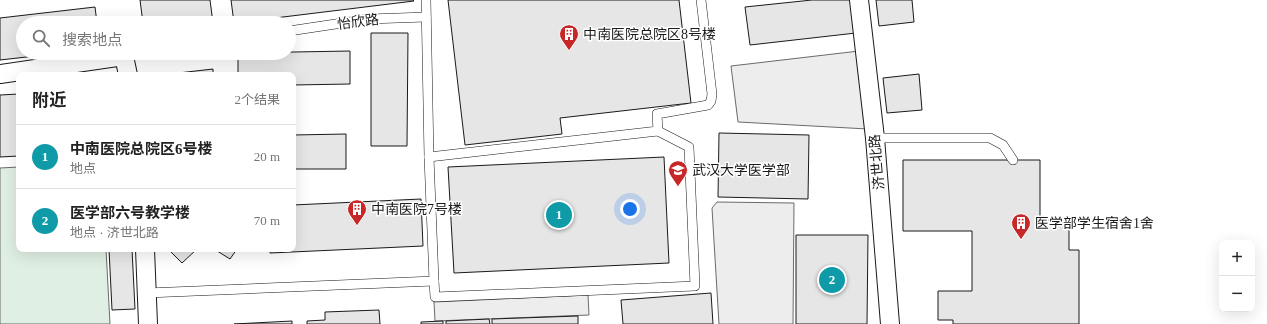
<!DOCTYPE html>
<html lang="zh">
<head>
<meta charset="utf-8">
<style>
  :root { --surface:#fff; --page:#f2f2f2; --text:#222; --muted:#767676; --line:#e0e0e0; --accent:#2563eb }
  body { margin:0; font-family:"Times New Roman","Noto Sans SC",serif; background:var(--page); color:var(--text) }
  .controls { position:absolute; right:12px; bottom:12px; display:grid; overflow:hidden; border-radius:8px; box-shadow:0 4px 16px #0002 }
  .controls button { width:36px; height:36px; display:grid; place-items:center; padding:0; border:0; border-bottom:1px solid var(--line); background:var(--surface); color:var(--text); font:20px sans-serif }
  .you { position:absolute; left:630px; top:209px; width:14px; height:14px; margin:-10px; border:3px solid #fff; border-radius:50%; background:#1a73e8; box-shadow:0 0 0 6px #1a73e833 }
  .badge { display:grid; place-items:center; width:26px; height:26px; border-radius:50%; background:var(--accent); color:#fff; font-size:13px; font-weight:700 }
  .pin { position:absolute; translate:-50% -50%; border:2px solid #fff; box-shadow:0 1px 4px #0006 }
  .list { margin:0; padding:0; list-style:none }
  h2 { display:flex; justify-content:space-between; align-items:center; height:52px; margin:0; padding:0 16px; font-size:17px }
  h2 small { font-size:13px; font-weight:400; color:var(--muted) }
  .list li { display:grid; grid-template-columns:26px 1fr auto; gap:12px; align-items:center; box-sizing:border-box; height:64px; padding:0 16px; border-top:1px solid var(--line) }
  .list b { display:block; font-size:15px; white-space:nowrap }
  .list p { margin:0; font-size:13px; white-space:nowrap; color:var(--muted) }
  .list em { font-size:13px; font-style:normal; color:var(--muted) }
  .icon { flex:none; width:22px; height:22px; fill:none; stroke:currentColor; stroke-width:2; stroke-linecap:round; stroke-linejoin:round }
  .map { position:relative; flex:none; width:1267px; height:324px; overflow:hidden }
  .search { position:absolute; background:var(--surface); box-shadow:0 4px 16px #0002; left:16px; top:16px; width:280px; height:44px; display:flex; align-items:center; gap:10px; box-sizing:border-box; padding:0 14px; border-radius:22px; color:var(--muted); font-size:15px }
  .panel { position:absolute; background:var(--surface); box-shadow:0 4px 16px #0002; left:16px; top:72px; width:280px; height:180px; border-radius:8px }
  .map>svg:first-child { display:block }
  .green { fill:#e0efe3; stroke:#6a6a6a }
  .parking { fill:#ededed; stroke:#6a6a6a }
  .building { fill:#e6e6e6; stroke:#1a1a1a }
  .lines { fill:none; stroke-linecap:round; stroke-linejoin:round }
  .lane-casing { stroke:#1a1a1a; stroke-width:10 }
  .street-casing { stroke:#1a1a1a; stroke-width:20 }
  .lane { stroke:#fff; stroke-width:9 }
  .street { stroke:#fff; stroke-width:18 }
  .labels { text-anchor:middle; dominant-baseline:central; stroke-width:3; stroke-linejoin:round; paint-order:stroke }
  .street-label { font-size:14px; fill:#1a1a1a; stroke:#fff }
  .poi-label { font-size:14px; fill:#1a1a1a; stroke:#fff; text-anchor:start }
</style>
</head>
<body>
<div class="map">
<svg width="1267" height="324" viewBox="0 0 1267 324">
  <rect width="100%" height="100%" fill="#fff"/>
  <path class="green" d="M19 167V249H106L110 324H0V168Z"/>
  <g class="parking">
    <path d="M859 51 868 129 738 122 731 66Z"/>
    <path d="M717 202 794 203 793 324H719L712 208Z"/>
    <path d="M588 295 589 315 435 321 434 302Z"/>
  </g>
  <g class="building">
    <path d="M140 0H210L213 23H143Z"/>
    <path d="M231 0H413L414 1 234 23Z"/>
    <path d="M448 0H679L691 103 560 118 562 134 465 145Z"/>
    <path d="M812 0H853L856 33 750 45 745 7Z"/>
    <path d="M876 0H912L914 22 879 26Z"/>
    <path d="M95 7 97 23H23V53H62L0 60V18Z"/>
    <path d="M371 33H408L407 146H371Z"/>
    <path d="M350 51V84L293 85V75H238V53Z"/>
    <path d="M213 69V75H161Z"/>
    <path d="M919 74 922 110 887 113 883 78Z"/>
    <path d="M19 94V156L0 157V95Z"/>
    <path d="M719 133 809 135 808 199 718 197Z"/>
    <path d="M346 134V169H293V135Z"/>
    <path d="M664 157 669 263 454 273 448 167Z"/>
    <path d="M903 160H1040V220H1069V250H1079V324H953V320H938V291H972V231H903Z"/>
    <path d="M421 199 423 246 270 253V249H293V205Z"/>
    <path d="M796 235H868L867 324H796Z"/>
    <path d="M109 249H132L135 309 112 310Z"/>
    <path d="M168 249H197L182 263Z"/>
    <path d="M214 249H237L230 259Z"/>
    <path d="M711 293 713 324H623L621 300Z"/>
    <path d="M379 310 380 324H307V321L325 320V312Z"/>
    <path d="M578 316V324H492V319Z"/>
    <path d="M489 319 490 324H446V321Z"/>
    <path d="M292 321V324H234Z"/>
    <path d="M443 321V324H421V322Z"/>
  </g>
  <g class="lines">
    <defs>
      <g id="lane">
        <path d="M289 31 369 19 426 17"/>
        <path d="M124 56 141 53"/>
        <path d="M875 138H990L1003 145 1013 160"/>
        <path d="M429 157 658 131 657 114 708 105 711 101 712 94 701 0"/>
        <path d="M434 281 435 297 695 286 689 147 658 131"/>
        <path d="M147 293 434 281 429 157 426 0"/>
      </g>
      <g id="street">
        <path d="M859 0 875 138 890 324"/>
        <path d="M0 74 124 56 128 75"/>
        <path d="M145 249 148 324"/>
      </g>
    </defs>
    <use href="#lane" class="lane-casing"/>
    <use href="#street" class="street-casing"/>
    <use href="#lane" class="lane"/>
    <use href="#street" class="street"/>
  </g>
  <defs>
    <symbol id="building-pin" viewBox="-11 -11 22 30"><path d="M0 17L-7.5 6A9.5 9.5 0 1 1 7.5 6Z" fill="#c62828" stroke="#fff"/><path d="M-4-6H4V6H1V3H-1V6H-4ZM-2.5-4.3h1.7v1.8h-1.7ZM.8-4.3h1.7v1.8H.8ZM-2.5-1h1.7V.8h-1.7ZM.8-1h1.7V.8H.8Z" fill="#fff"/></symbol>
    <symbol id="university-pin" viewBox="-11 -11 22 30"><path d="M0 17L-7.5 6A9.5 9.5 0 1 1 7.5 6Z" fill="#c62828" stroke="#fff"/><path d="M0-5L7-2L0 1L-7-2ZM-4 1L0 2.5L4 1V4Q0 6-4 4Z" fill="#fff"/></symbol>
  </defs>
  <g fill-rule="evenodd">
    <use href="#building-pin" x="558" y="23" width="22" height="30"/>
    <use href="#university-pin" x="667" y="159" width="22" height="30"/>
    <use href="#building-pin" x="346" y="198" width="22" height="30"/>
    <use href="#building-pin" x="1010" y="212" width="22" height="30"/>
  </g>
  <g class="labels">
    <g class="street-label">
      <text transform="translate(358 22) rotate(-7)">怡欣路</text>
      <text transform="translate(877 162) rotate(-95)">济世北路</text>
    </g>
    <g class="poi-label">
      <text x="583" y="34">中南医院总院区8号楼</text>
      <text x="692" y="170">武汉大学医学部</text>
      <text x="371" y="209">中南医院7号楼</text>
      <text x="1035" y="223">医学部学生宿舍1舍</text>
    </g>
  </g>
</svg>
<div class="controls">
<button>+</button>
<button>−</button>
</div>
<div class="you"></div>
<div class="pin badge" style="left:559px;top:215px;background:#0f9aa8">1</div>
<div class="pin badge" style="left:832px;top:280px;background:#0f9aa8">2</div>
<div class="search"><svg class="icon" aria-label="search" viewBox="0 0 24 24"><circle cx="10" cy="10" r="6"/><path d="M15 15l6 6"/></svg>搜索地点</div>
<section class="panel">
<h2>附近<small>2个结果</small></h2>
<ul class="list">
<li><span class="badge" style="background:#0f9aa8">1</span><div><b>中南医院总院区6号楼</b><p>地点</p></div><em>20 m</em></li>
<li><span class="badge" style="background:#0f9aa8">2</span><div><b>医学部六号教学楼</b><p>地点 · 济世北路</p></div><em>70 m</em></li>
</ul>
</section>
</div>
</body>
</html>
